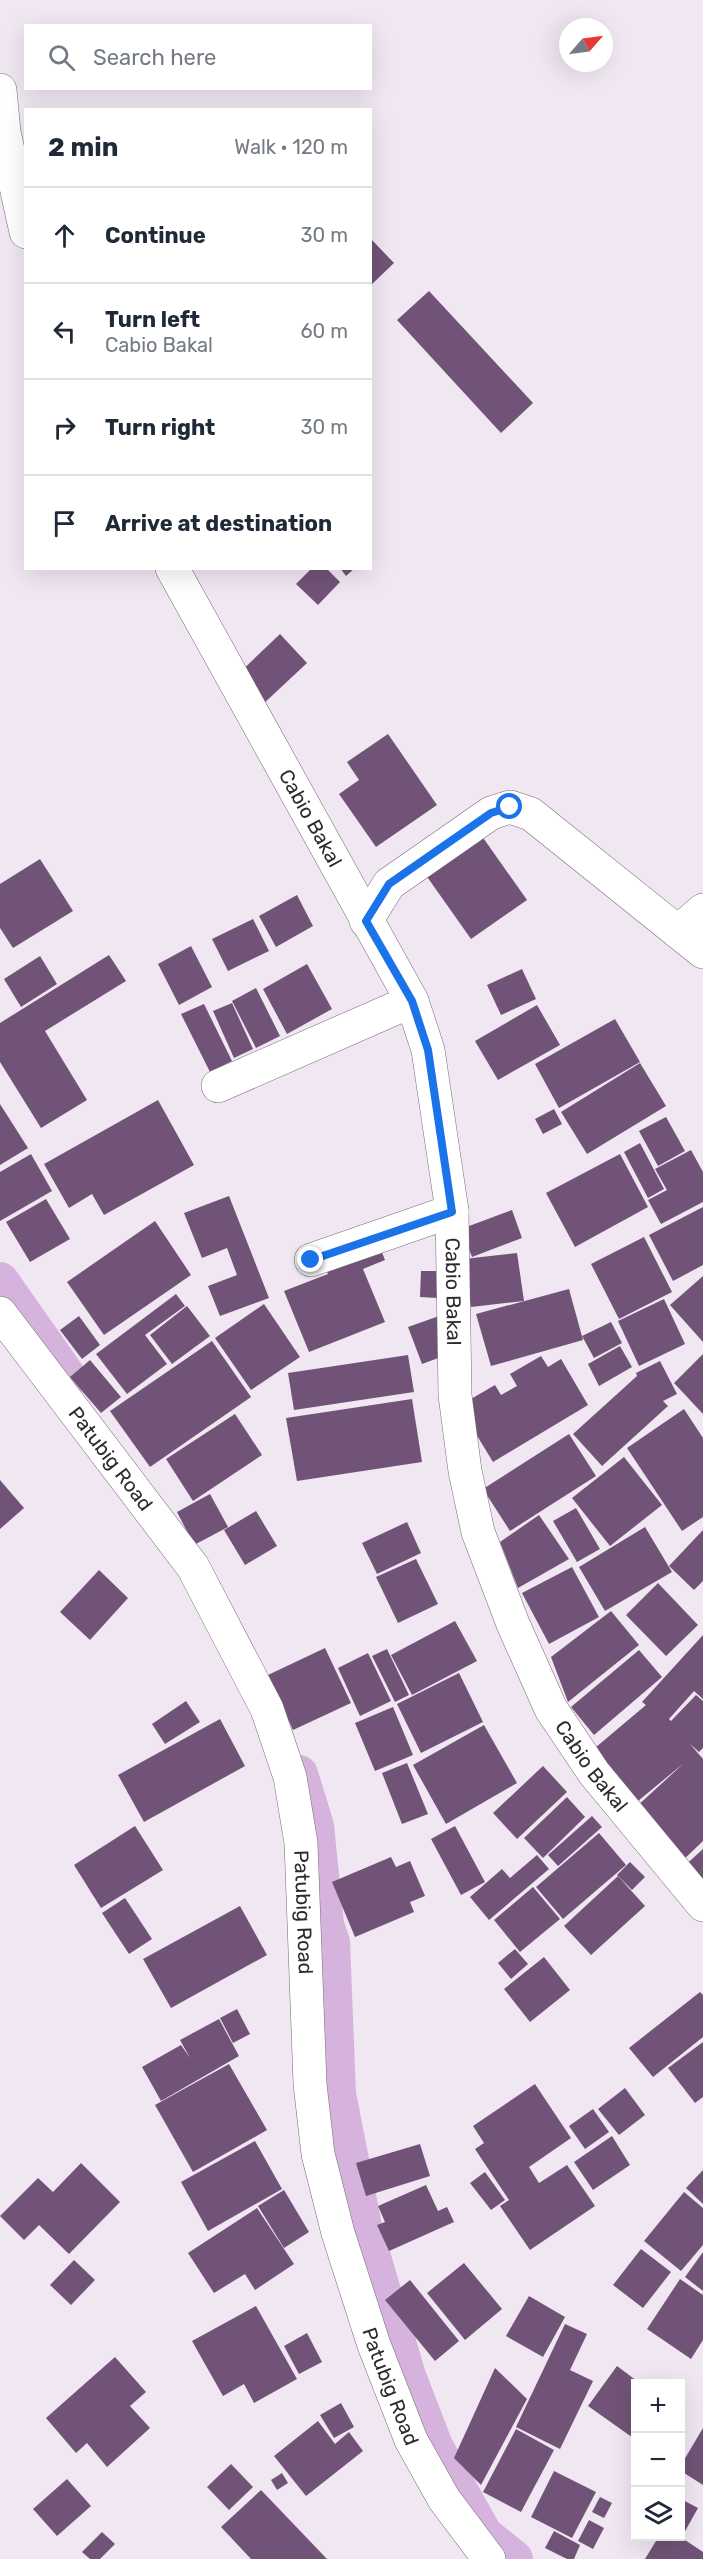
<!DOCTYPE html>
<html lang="en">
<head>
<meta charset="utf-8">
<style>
  :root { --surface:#fff; --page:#f6f6f7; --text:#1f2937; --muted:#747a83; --line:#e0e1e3 }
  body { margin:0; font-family:Rubik,sans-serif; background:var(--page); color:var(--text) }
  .controls { position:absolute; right:18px; bottom:18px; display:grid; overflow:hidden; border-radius:0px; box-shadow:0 6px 24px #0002 }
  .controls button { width:54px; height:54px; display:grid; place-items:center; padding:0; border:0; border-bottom:2px solid var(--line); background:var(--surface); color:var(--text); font:30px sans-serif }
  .compass { position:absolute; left:559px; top:18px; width:54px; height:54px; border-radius:50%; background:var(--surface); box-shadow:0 6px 24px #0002; rotate:62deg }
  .stop { position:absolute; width:18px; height:18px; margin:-14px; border:4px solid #1a73e8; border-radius:50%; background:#fff }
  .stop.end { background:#1a73e8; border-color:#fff; box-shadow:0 2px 6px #0008 }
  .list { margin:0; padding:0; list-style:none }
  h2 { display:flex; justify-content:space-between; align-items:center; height:78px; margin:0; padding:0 24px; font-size:26px }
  h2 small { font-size:20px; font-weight:400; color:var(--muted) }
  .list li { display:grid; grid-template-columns:39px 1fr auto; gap:18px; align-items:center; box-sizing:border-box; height:96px; padding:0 24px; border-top:2px solid var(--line) }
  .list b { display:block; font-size:22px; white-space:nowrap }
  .list p { margin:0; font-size:20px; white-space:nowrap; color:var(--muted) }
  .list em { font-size:20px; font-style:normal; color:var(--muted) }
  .icon { flex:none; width:33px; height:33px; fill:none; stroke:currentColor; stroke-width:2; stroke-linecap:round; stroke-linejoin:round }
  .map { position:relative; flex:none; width:703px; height:2559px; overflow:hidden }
  .search { position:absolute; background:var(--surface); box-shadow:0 6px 24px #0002; left:24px; top:24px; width:348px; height:66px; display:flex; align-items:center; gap:15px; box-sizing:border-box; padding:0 21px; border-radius:0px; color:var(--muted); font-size:22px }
  .panel { position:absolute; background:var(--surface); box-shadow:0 6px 24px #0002; left:24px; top:108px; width:348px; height:462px; border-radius:0px }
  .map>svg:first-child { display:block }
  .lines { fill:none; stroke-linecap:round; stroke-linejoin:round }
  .canal { stroke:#d5b3dc; stroke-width:38 }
  .building { fill:#715377 }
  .minor-casing { stroke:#756c76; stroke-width:34 }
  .minor { stroke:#fff; stroke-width:33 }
  .route { stroke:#1a73e8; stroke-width:8 }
  .labels { text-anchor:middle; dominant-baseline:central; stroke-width:6; stroke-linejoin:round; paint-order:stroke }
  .street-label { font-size:20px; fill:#2e2a2e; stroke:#f0e7f2 }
</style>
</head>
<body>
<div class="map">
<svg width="703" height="2559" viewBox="0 0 703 2559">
  <rect width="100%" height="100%" fill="#f0e7f2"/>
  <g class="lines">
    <g class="canal">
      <path d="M0 1281 68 1378"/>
      <path d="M299 1774 315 1826 325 1925 331 1942 337 2094 363 2227 407 2376 434 2446 484 2535 514 2559"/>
    </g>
  </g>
  <g class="building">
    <path d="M370 238 394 263 370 286Z"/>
    <path d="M429 291 533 403 501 433 397 320Z"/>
    <path d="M312 568H326L340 582 318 605 296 584Z"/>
    <path d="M340 568H355L346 576Z"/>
    <path d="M280 634 307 663 261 706 235 677Z"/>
    <path d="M388 734 437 805 376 847 339 794 359 780 347 762Z"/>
    <path d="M479 832 527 900 471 939 423 871Z"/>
    <path d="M40 859 73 911 13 948 0 928V884Z"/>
    <path d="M297 895 313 926 276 947 259 916Z"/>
    <path d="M253 919 269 951 228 971 212 939Z"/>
    <path d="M191 946 212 987 179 1005 158 964Z"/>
    <path d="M109 955 126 981 45 1031 87 1100 41 1128 0 1062V1023Z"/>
    <path d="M40 956 57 984 21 1007 4 979Z"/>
    <path d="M307 964 332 1009 287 1034 263 989Z"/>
    <path d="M522 969 536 999 501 1015 487 985Z"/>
    <path d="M256 988 280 1036 256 1048 232 1001Z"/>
    <path d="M232 1003 253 1049 234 1058 213 1011Z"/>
    <path d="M204 1004 232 1061 210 1072 181 1014Z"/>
    <path d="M537 1005 560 1045 498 1080 475 1041Z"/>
    <path d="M615 1019 640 1062 559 1108 535 1064Z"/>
    <path d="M640 1063 666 1106 587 1154 561 1112Z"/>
    <path d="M158 1100 194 1165 104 1215 92 1194 69 1208 44 1164Z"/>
    <path d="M0 1104 28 1148 0 1165Z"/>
    <path d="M554 1109 562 1124 543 1134 535 1119Z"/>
    <path d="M666 1117 685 1151 658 1166 639 1131Z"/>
    <path d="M640 1143 664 1189 648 1198 624 1152Z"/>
    <path d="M691 1150 703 1172V1202L661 1224 648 1200 667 1190 655 1169Z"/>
    <path d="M31 1154 52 1191 0 1221V1172Z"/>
    <path d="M620 1154 648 1207 575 1247 546 1193Z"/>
    <path d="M229 1196 269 1298 220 1316 208 1286 237 1275 227 1248 202 1258 184 1213Z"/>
    <path d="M46 1199 70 1239 30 1262 6 1222Z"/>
    <path d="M703 1207V1265L673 1281 649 1235Z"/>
    <path d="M512 1210 522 1238 472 1257 461 1229Z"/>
    <path d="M155 1221 191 1275 104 1335 67 1282Z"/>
    <path d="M644 1237 672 1292 619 1319 591 1264Z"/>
    <path d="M377 1240 385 1260 363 1269 385 1322 309 1352 284 1291 328 1274 323 1262Z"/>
    <path d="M517 1253 524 1301 471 1307 464 1259Z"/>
    <path d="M421 1271H439L437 1298 420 1297Z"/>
    <path d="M703 1276V1342L670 1305Z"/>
    <path d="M569 1289 583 1340 491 1366 476 1314Z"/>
    <path d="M176 1294 185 1306 145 1335 167 1364 127 1394 96 1354Z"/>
    <path d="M664 1299 685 1344 639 1366 618 1321Z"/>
    <path d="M264 1304 300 1357 251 1390 215 1338Z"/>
    <path d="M187 1306 210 1336 172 1364 150 1335Z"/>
    <path d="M79 1316 100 1345 82 1359 60 1330Z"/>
    <path d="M439 1316 452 1353 422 1364 408 1327Z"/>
    <path d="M611 1322 622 1343 594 1358 582 1336Z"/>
    <path d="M212 1341 251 1397 150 1467 110 1411Z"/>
    <path d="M620 1346 632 1367 599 1386 588 1364Z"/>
    <path d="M703 1354V1414L674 1383Z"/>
    <path d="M408 1355 414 1392 294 1410 288 1373Z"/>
    <path d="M541 1356 548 1367 561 1359 588 1405 493 1462 459 1406 495 1385 501 1395 517 1386 510 1374Z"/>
    <path d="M90 1360 121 1397 101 1413 70 1377Z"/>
    <path d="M660 1361 677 1394 663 1401 668 1406 602 1466 573 1434 637 1376 636 1373Z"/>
    <path d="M412 1399 422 1462 297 1481 286 1418Z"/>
    <path d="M684 1409 703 1438V1517L682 1531 627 1448Z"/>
    <path d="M235 1414 262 1455 193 1501 166 1459Z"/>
    <path d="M569 1434 596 1476 510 1531 483 1489Z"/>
    <path d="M624 1457 662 1505 610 1546 572 1498Z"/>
    <path d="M0 1480 24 1508 0 1529Z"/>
    <path d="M210 1494 228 1527 194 1545 177 1512Z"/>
    <path d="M576 1508 600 1549 577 1562 553 1521Z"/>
    <path d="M256 1511 277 1546 245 1565 224 1530Z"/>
    <path d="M539 1515 569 1559 518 1588 500 1542Z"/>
    <path d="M407 1522 421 1553 377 1574 362 1543Z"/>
    <path d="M645 1527 672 1572 605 1611 579 1567Z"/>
    <path d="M703 1530V1581L694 1590 669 1566Z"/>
    <path d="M416 1559 438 1604 398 1623 376 1577Z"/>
    <path d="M572 1567 599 1617 549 1644 522 1593Z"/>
    <path d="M99 1570 128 1598 90 1640 60 1612Z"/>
    <path d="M658 1583 698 1625 666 1656 626 1615Z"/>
    <path d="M611 1611 639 1645 568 1702 551 1657Z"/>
    <path d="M455 1621 477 1661 412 1695 391 1655Z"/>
    <path d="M703 1635V1699L694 1691 669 1719 671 1721 696 1695 703 1701V1748L699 1752 690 1744 703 1759V1841L679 1864 635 1808 684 1763 632 1806 589 1753 646 1705 642 1702Z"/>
    <path d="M325 1648 351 1703 293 1730 268 1675Z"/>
    <path d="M387 1649 409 1695 395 1702 372 1656Z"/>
    <path d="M639 1650 662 1677 594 1735 571 1707Z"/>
    <path d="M368 1653 391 1701 360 1716 338 1668Z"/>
    <path d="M459 1673 483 1722 421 1753 397 1704Z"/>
    <path d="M186 1701 200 1722 165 1744 152 1724Z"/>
    <path d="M393 1707 413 1755 375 1771 355 1723Z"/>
    <path d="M220 1719 245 1766 144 1822 118 1775Z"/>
    <path d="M484 1725 517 1783 446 1824 413 1765Z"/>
    <path d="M407 1763 428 1814 402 1824 382 1773Z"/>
    <path d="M543 1766 567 1792 517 1839 493 1813Z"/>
    <path d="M567 1797 585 1817 543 1858 524 1838Z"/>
    <path d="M592 1816 602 1827 558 1866 548 1855Z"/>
    <path d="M135 1826 163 1870 101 1908 74 1865Z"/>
    <path d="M455 1826 485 1882 461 1895 431 1839Z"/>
    <path d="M599 1833 626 1865 563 1919 536 1887Z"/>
    <path d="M703 1849V1894L681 1869Z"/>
    <path d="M537 1855 549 1869 489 1920 470 1897 502 1869 510 1878Z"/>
    <path d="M391 1857 396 1867 410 1861 425 1896 410 1902 414 1912 355 1937 332 1882Z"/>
    <path d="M630 1862 645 1877 632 1890 617 1875Z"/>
    <path d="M618 1876 645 1906 591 1955 564 1926Z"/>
    <path d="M533 1887 560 1919 520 1952 494 1920Z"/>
    <path d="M125 1898 152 1939 129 1954 102 1913Z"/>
    <path d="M240 1906 267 1955 171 2008 143 1959Z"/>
    <path d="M515 1949 528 1964 511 1979 498 1963Z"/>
    <path d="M544 1957 570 1990 530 2022 504 1989Z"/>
    <path d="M700 1992 703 1995V2037L653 2077 629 2048Z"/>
    <path d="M237 2009 250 2034 233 2043 220 2018Z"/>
    <path d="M219 2019 239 2056 161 2101 142 2067 181 2045 190 2058 180 2040Z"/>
    <path d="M703 2042V2097L695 2103 668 2068Z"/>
    <path d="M229 2064 267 2130 193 2172 155 2105Z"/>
    <path d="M535 2084 571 2138 529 2167 539 2183 567 2165 595 2206 530 2250 500 2206 509 2200 475 2149 484 2143 473 2126Z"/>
    <path d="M625 2088 645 2115 619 2135 598 2109Z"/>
    <path d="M593 2109 609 2132 585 2149 569 2126Z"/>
    <path d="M612 2136 630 2165 593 2190 574 2162Z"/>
    <path d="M255 2141 282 2189 208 2231 181 2182Z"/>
    <path d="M420 2144 430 2176 366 2196 356 2163Z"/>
    <path d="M81 2163 120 2202 69 2254 39 2225 24 2240 0 2216 38 2178 53 2192Z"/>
    <path d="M703 2170V2204L686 2188Z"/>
    <path d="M485 2172 505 2200 491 2210 470 2183Z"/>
    <path d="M426 2185 438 2211 447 2207 454 2222 389 2251 377 2225 385 2222 378 2206Z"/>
    <path d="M284 2190 309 2232 284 2248 258 2206Z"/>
    <path d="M684 2192 703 2208V2245L681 2271 644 2241Z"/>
    <path d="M257 2208 294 2264 255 2290 245 2274 214 2293 188 2253Z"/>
    <path d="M641 2249 671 2272 643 2308 613 2285Z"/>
    <path d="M703 2252V2291L685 2277Z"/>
    <path d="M74 2260 95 2280 71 2305 50 2285Z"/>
    <path d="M464 2263 502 2309 465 2340 427 2293Z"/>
    <path d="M680 2279 703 2295V2340L691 2359 647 2329Z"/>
    <path d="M410 2280 459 2341 435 2361 385 2300Z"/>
    <path d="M529 2296 565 2317 543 2357 506 2336Z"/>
    <path d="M256 2306 297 2379 254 2403 244 2384 223 2396 192 2341Z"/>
    <path d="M565 2324 587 2334 570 2370 593 2381 560 2449 516 2427Z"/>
    <path d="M307 2333 322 2362 299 2374 284 2346Z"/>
    <path d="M115 2357 146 2392 130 2406 150 2428 107 2467 87 2443 76 2453 46 2418Z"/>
    <path d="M617 2366 641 2384H636V2440L588 2406Z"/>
    <path d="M495 2368 527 2399 481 2485 454 2458Z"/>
    <path d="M341 2403 354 2427 334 2438 320 2415Z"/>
    <path d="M318 2421 335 2444 349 2432 363 2451 306 2496 274 2456Z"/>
    <path d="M703 2428V2485L681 2471V2465Z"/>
    <path d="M516 2429 554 2450 521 2512 483 2492Z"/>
    <path d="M231 2464 253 2487 229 2510 207 2487Z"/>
    <path d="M554 2471 596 2492 572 2538 531 2517Z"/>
    <path d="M282 2473 288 2483 277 2490 271 2480Z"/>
    <path d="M67 2479 91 2506 57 2536 33 2509Z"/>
    <path d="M261 2490 327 2559H251L221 2527Z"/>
    <path d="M600 2497 612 2503 604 2518 592 2512Z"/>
    <path d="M681 2499 698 2508 684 2533 681 2531Z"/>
    <path d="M589 2520 604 2528 593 2549 578 2541Z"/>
    <path d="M554 2531 580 2545 574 2559H567L545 2548Z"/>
    <path d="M102 2532 115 2544 100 2559H90L82 2552Z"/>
    <path d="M659 2536H679L703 2552V2559H645Z"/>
  </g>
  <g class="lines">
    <defs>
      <g id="minor">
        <path d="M0 90 4 132 26 232"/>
        <path id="s1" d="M172 568 412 1001 428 1050 452 1211 455 1395 465 1471 478 1532 513 1624 551 1709 594 1773 703 1905"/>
        <path d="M366 921 389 884 491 813 510 807 531 814 703 952"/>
        <path d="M678 932 703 910"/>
        <path d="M218 1086 412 1001"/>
        <path d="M311 1260 452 1211"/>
        <path id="s2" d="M0 1313 193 1567 267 1709 290 1777 301 1843 310 2084 318 2154 338 2233 374 2345 411 2440 444 2499 489 2559"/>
      </g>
    </defs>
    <use href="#minor" class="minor-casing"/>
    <use href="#minor" class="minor"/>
  </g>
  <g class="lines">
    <path class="route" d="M311 1260 452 1212 428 1050 412 1001 366 921 389 884 491 813 510 807"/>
  </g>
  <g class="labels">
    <g class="street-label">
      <text stroke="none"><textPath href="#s1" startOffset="286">Cabio Bakal</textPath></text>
      <text stroke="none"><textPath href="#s1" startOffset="790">Cabio Bakal</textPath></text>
      <text stroke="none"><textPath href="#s2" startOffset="183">Patubig Road</textPath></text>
      <text stroke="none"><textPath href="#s1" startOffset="1294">Cabio Bakal</textPath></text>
      <text stroke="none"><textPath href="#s2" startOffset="687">Patubig Road</textPath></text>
      <text stroke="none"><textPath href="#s2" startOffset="1173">Patubig Road</textPath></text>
    </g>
  </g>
</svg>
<div class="controls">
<button>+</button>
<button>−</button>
<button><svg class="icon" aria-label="layers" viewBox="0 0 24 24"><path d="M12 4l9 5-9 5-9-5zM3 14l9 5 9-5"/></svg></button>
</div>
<svg class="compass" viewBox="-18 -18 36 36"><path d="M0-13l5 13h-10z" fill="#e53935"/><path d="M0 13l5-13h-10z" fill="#747a83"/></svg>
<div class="stop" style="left:510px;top:807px"></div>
<div class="stop end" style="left:311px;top:1260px"></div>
<div class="search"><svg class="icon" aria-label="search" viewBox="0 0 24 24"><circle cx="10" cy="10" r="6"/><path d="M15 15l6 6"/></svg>Search here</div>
<section class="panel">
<h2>2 min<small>Walk · 120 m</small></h2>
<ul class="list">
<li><svg class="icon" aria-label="ahead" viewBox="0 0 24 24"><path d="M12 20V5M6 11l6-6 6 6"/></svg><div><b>Continue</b></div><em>30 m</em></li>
<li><svg class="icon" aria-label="left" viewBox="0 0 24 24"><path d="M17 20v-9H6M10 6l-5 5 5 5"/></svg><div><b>Turn left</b><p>Cabio Bakal</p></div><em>60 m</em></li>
<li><svg class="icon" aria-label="right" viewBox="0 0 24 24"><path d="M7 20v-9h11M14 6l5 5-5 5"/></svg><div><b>Turn right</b></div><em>30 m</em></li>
<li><svg class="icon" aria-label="arrive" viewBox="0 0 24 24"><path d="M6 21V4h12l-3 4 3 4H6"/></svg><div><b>Arrive at destination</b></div></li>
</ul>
</section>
</div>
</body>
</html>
